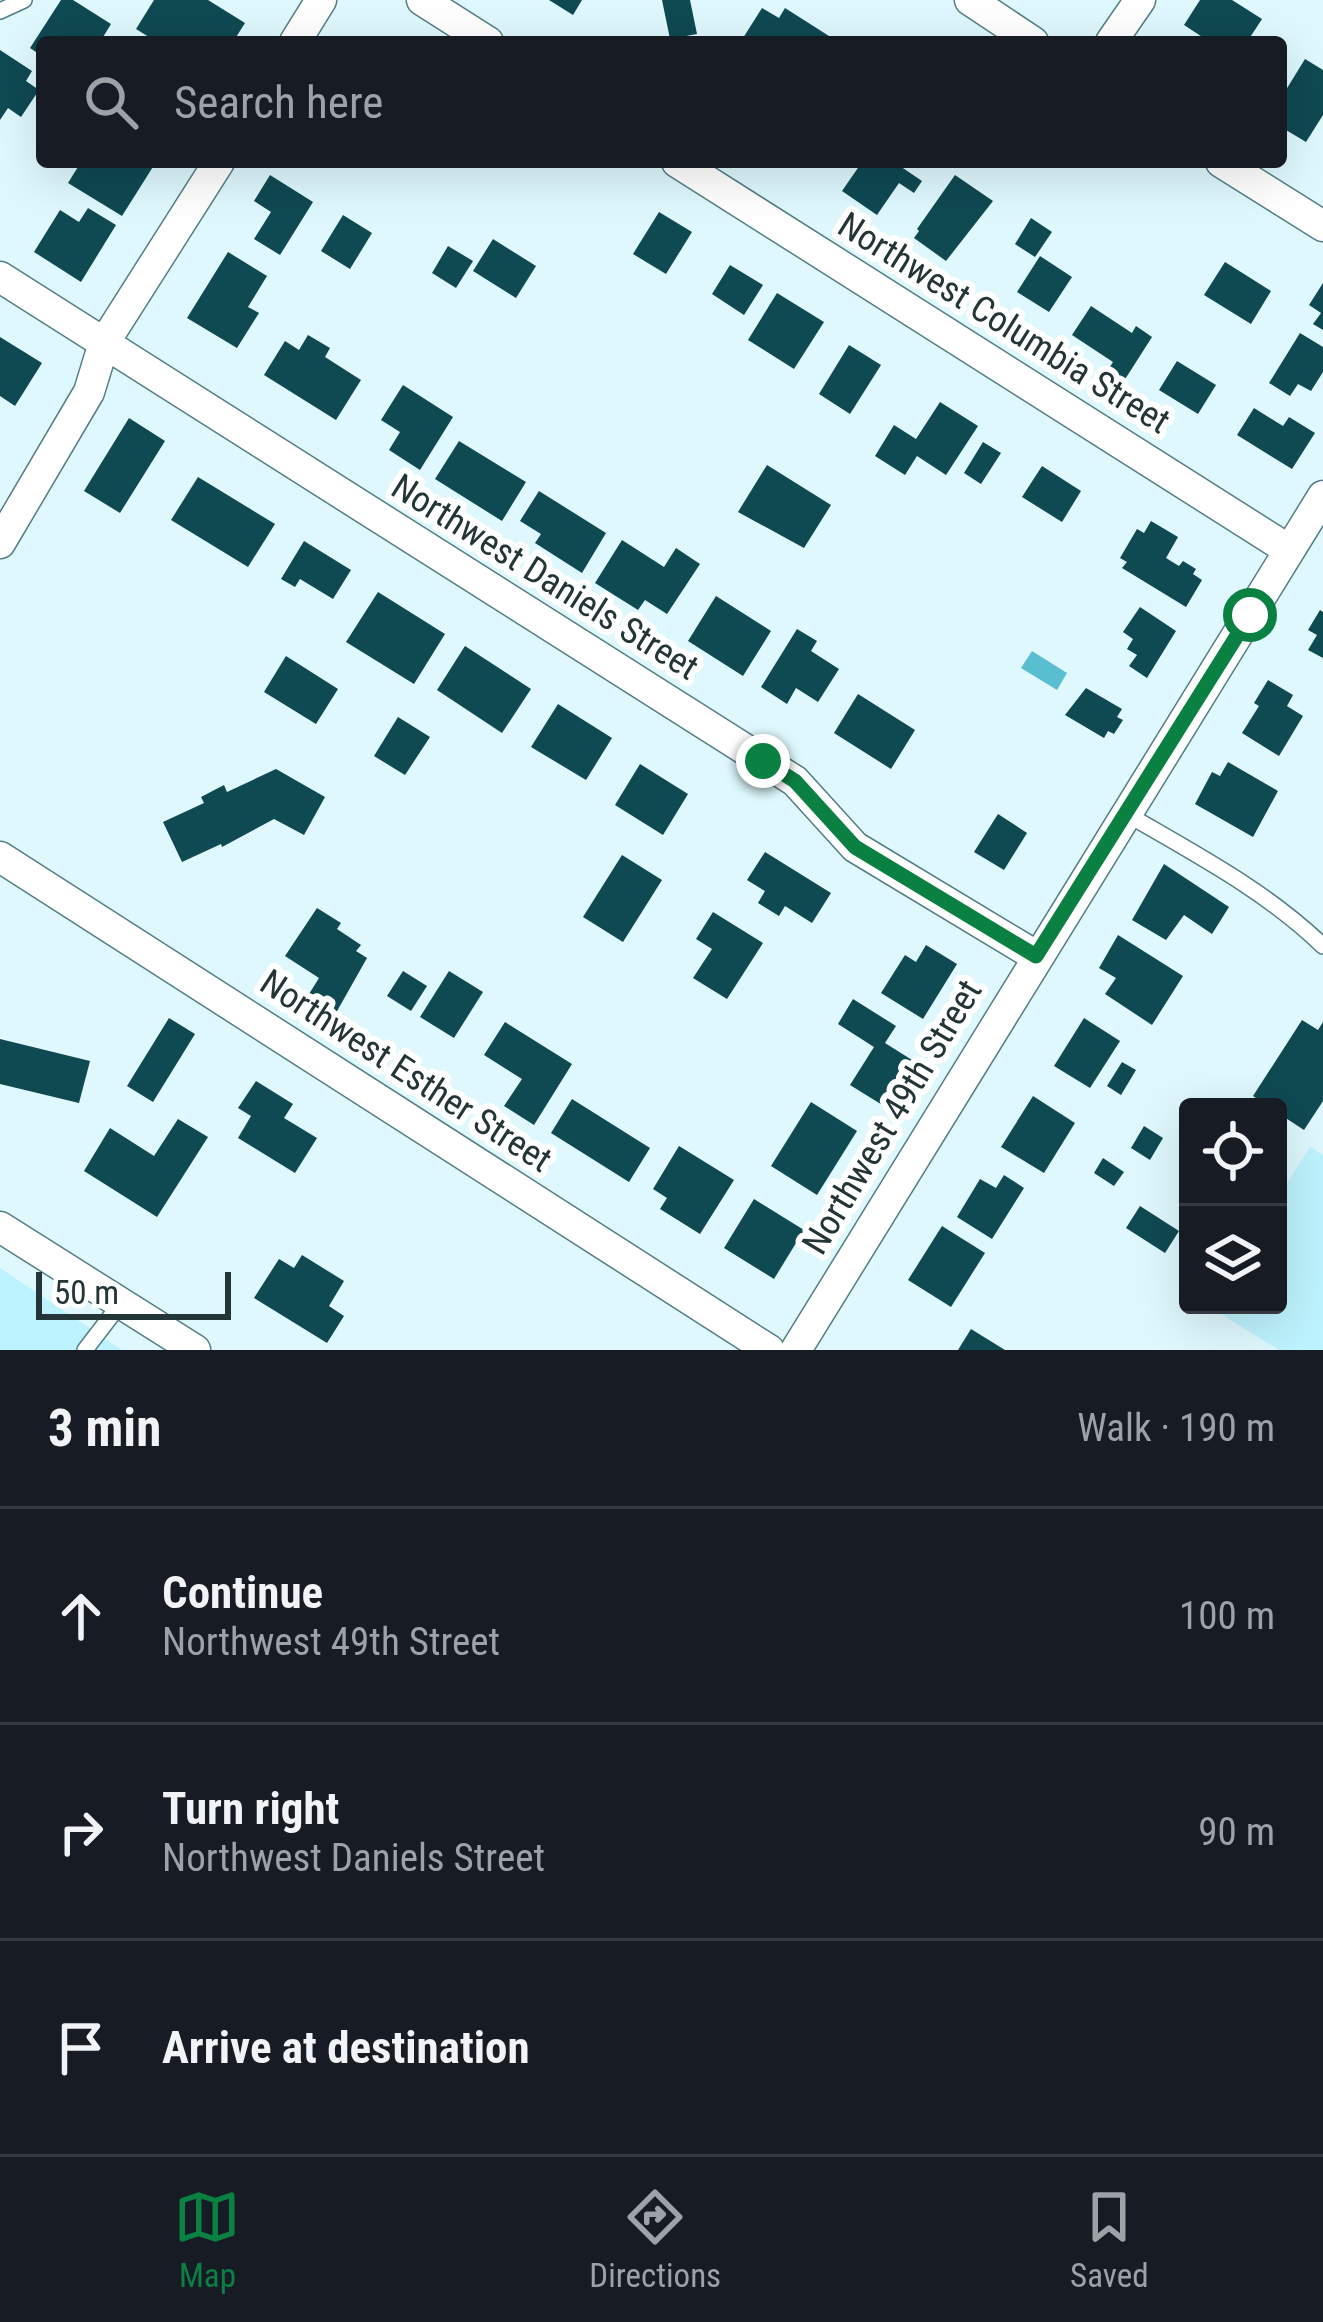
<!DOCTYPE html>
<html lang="en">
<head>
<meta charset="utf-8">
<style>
  :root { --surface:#171b24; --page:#20242c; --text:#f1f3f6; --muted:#9ea1a6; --line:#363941; --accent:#0b8043 }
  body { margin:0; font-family:"Roboto Condensed",sans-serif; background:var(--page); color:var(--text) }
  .controls { position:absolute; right:36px; bottom:36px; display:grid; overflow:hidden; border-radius:12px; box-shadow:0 12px 48px #0002 }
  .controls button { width:108px; height:108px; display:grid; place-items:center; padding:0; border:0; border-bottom:3px solid var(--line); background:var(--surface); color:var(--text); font:60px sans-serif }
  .scale { position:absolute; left:36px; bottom:30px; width:195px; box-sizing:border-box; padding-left:12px; border:6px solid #243538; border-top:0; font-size:33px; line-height:42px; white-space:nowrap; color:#243538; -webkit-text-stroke:9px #fff; paint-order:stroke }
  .stop { position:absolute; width:36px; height:36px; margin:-27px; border:9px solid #0b8043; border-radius:50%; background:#fff }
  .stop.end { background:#0b8043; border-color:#fff; box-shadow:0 3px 12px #0008 }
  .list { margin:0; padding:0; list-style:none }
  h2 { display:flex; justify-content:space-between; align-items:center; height:156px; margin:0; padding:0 48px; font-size:51px }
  h2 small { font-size:39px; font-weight:400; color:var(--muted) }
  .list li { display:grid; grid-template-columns:78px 1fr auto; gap:36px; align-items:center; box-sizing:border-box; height:216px; padding:0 48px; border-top:3px solid var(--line) }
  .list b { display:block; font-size:45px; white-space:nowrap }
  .list p { margin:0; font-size:39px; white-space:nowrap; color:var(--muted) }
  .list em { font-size:39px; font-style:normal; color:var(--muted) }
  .icon { flex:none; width:66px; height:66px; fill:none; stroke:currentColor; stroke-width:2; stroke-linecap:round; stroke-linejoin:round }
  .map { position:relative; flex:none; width:1323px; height:1350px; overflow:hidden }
  .search { position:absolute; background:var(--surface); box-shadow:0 12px 48px #0002; left:36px; right:36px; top:36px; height:132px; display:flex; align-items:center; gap:30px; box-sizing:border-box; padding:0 42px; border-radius:12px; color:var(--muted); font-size:45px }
  .sheet { height:804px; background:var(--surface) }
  nav { display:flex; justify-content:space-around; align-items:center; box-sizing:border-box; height:168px; border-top:3px solid var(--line); background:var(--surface); font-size:33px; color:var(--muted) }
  nav a { display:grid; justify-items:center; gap:6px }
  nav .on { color:var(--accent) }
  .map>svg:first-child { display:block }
  .built { fill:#bdf3fe }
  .water { fill:#59bed0 }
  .building { fill:#0f4952 }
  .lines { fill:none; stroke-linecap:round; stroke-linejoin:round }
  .lane-casing { stroke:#547d85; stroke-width:18 }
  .street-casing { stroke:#547d85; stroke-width:33 }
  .lane { stroke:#fff; stroke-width:15 }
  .street { stroke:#fff; stroke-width:30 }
  .route { stroke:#0b8043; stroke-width:15 }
  .labels { text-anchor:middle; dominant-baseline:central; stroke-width:12; stroke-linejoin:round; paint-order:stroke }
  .street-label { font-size:36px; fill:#243538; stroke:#fff }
</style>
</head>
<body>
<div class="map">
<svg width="1323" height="1350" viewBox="0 0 1323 1350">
  <rect width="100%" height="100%" fill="#def8fd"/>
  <g class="built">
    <path d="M1310 1147 1323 1155V1350H1279L1210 1307 1278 1305V1198Z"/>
    <path d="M0 1268 122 1350H0Z"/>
  </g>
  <path class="water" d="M1032 651 1067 673 1057 690 1021 668Z"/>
  <g class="building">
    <path d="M61 0H73L111 24 100 42H42V56L30 48Z"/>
    <path d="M154 0H208L245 23 233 42H157L136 29Z"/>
    <path d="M549 0H582L573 15Z"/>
    <path d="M662 0H690L697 34 670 39Z"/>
    <path d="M1200 0H1232L1262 19 1247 42H1210L1184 25Z"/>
    <path d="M762 8 779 18 785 8 829 36 825 42H750L743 38Z"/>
    <path d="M0 50 32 71 26 81 39 90 21 117 8 108 0 120Z"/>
    <path d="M1305 59 1323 70V115L1306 142 1281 127V98Z"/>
    <path d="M81 162H156L122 216 68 183Z"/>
    <path d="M862 162H894L922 181 914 193 899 183 877 215 842 191Z"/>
    <path d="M270 175 313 202 280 255 254 239 271 212 254 201Z"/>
    <path d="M955 175 993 201 946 261 914 238 919 231 917 229Z"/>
    <path d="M88 208 116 225 81 282 34 252 60 210 79 222Z"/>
    <path d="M659 212 692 232 666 274 633 254Z"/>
    <path d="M343 215 372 233 350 269 321 251Z"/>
    <path d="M1031 218 1052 232 1035 257 1015 244Z"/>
    <path d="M493 239 536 266 516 298 473 271Z"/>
    <path d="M448 246 473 261 456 288 432 273Z"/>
    <path d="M228 252 267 276 248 307 259 313 237 348 187 318Z"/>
    <path d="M1040 256 1072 277 1049 312 1017 292Z"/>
    <path d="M1225 262 1271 291 1251 324 1204 295Z"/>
    <path d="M730 265 763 285 744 315 712 294Z"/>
    <path d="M1323 283V330L1313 324 1321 313 1309 305Z"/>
    <path d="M777 293 824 322 794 369 748 340Z"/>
    <path d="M1091 306 1132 333 1136 326 1152 337 1122 384 1106 373 1113 362 1072 335Z"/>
    <path d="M1300 333 1323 347V372L1311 391 1298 384 1290 396 1269 383Z"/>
    <path d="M308 335 330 348 325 357 361 380 336 420 264 375 285 341 299 350Z"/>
    <path d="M0 337 42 363 15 406 0 396Z"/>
    <path d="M849 345 881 365 850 414 819 394Z"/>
    <path d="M1177 361 1216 385 1198 414 1159 390Z"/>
    <path d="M403 385 453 417 420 470 389 450 400 432 381 420Z"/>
    <path d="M940 402 978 426 946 475 917 456 905 475 875 456 894 425 916 439Z"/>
    <path d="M1254 408 1283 426 1289 417 1315 433 1292 469 1237 435Z"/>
    <path d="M129 418 165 441 120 513 84 491Z"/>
    <path d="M459 441 526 482 502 521 435 479Z"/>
    <path d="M983 442 1001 453 981 484 964 473Z"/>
    <path d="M767 465 831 505 804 548 738 512Z"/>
    <path d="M1042 466 1081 491 1062 522 1022 497Z"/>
    <path d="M198 477 275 524 248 567 171 520Z"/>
    <path d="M539 491 606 533 582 573 535 543 541 534 520 521Z"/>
    <path d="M1151 521 1178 537 1166 558 1179 566 1183 561 1196 569 1193 574 1202 580 1186 607 1122 568 1127 562 1120 558 1137 529 1144 533Z"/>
    <path d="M622 540 664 567 676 548 700 564 667 614 645 600 638 610 595 583Z"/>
    <path d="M304 541 351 570 333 599 300 579 295 587 281 579Z"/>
    <path d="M378 592 445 634 414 684 346 642Z"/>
    <path d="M716 596 771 631 743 676 688 641Z"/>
    <path d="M1140 607 1176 631 1147 678 1129 666 1137 655 1127 649 1133 639 1123 632Z"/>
    <path d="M1320 610 1323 612V658L1308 650 1317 635 1308 630Z"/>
    <path d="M797 629 817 641 811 651 839 669 818 702 796 688 787 704 761 687Z"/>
    <path d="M465 646 531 689 502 733 437 690Z"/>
    <path d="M286 656 338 689 316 724 264 692Z"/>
    <path d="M1268 680 1293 695 1287 706 1303 716 1279 756 1242 733 1259 706 1254 703Z"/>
    <path d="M1086 688 1122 709 1117 717 1123 720 1114 734 1108 731 1104 738 1065 715Z"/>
    <path d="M858 694 915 730 891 769 834 733Z"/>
    <path d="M558 704 612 738 586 780 531 747Z"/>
    <path d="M398 717 430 737 405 775 374 756Z"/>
    <path d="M1228 762 1278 791 1253 837 1195 804 1212 772 1220 776Z"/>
    <path d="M640 764 688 794 663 835 615 805Z"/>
    <path d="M276 769 325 797 304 835 274 819 222 847 221 844 182 862 163 822 204 803 201 797 224 785 227 792Z"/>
    <path d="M998 814 1027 833 1004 870 974 852Z"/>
    <path d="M765 852 831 893 812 923 785 906 779 916 758 903 765 891 747 880Z"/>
    <path d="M622 855 662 880 623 942 583 917Z"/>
    <path d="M1164 864 1229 907 1212 934 1184 915 1166 940 1132 920Z"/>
    <path d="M317 908 341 923 337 929 361 945 356 951 367 958 332 1020 304 1002 319 978 285 956Z"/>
    <path d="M713 912 763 943 727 999 693 978 712 949 696 939Z"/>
    <path d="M1118 935 1183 976 1152 1025 1105 994 1116 978 1099 968Z"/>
    <path d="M926 945 957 964 923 1019 881 993 905 955 916 962Z"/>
    <path d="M403 971 427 986 411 1011 387 996Z"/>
    <path d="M449 971 483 992 454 1038 420 1017Z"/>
    <path d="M853 999 896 1026 885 1043 920 1065 892 1111 850 1085 874 1047 838 1024Z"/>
    <path d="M169 1018 195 1034 153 1102 127 1086Z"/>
    <path d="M1084 1018 1120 1041 1090 1088 1054 1066Z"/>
    <path d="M1302 1020 1318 1030 1323 1022V1101L1304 1130 1278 1113V1107H1269L1253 1096Z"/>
    <path d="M505 1022 572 1064 534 1125 504 1106 522 1079 484 1055Z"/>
    <path d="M0 1039 90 1061 79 1103 0 1084Z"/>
    <path d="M1122 1062 1136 1070 1121 1095 1107 1086Z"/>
    <path d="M256 1081 293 1104 284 1118 317 1138 295 1173 238 1138 251 1116 238 1108Z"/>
    <path d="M1033 1096 1075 1123 1044 1173 1001 1147Z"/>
    <path d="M572 1099 650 1148 629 1182 551 1133Z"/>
    <path d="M811 1102 857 1131 817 1195 771 1166Z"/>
    <path d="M178 1119 208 1137 157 1217 84 1171 110 1128 154 1156Z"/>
    <path d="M1144 1126 1163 1138 1150 1160 1131 1148Z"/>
    <path d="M679 1146 734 1180 700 1234 660 1209 667 1198 653 1189Z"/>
    <path d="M1103 1158 1124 1172 1114 1186 1094 1173Z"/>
    <path d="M1004 1175 1024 1188 992 1239 957 1217 980 1179 996 1188Z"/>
    <path d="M754 1199 804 1230 774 1279 724 1248Z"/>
    <path d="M1140 1206 1179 1231 1165 1253 1126 1228Z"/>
    <path d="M942 1226 985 1253 951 1307 908 1280Z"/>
    <path d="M302 1255 344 1281 329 1306 344 1316 327 1343 254 1298 279 1259 294 1268Z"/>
    <path d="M971 1329 1005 1350H958Z"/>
  </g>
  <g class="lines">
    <defs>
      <g id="lane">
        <path d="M0 11 24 0"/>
        <path d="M1125 813C1195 854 1265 890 1323 946"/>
        <path d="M85 1350 121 1303"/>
      </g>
      <g id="street">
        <path d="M422 0 488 42"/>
        <path d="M970 0 1033 42"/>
        <path d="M295 42 321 0"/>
        <path d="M1111 42 1140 0"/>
        <path d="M677 162 1289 550"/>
        <path d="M1221 162 1323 226"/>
        <path d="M0 277 795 781 855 847 1036 956"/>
        <path d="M0 543 89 392 104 343 219 162"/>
        <path d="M0 857 769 1350"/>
        <path d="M0 1227 195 1350"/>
        <path d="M796 1350 1323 496"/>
      </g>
    </defs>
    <use href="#lane" class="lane-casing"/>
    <use href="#street" class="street-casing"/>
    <use href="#lane" class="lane"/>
    <use href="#street" class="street"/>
  </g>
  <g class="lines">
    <path class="route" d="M763 761 795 781 855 847 1036 956 1250 615"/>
  </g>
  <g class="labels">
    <g class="street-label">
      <text transform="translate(1004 323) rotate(32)">Northwest Columbia Street</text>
      <text transform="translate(545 577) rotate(32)">Northwest Daniels Street</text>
      <text transform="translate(406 1071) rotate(33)">Northwest Esther Street</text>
      <text transform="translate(892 1117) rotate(-59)">Northwest 49th Street</text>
    </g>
  </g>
</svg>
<div class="controls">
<button><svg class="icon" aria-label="locate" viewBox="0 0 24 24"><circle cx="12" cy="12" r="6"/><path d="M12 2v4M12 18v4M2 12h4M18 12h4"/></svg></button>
<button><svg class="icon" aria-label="layers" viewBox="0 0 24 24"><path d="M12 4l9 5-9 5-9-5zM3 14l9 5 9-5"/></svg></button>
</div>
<div class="scale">50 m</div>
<div class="stop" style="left:1250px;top:615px"></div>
<div class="stop end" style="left:763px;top:761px"></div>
<div class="search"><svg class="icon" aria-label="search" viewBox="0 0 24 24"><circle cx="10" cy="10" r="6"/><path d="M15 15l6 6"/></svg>Search here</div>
</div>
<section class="sheet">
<h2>3 min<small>Walk · 190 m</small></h2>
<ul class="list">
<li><svg class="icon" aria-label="ahead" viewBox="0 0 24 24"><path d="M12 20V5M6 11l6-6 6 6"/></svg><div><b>Continue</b><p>Northwest 49th Street</p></div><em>100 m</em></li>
<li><svg class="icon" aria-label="right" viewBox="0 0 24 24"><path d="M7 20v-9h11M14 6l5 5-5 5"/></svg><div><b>Turn right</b><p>Northwest Daniels Street</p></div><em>90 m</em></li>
<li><svg class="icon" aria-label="arrive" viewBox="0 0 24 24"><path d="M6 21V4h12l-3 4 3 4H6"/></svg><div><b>Arrive at destination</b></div></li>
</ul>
</section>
<nav>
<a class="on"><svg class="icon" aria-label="map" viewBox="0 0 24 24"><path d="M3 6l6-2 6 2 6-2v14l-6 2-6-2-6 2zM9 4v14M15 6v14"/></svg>Map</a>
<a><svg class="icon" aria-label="directions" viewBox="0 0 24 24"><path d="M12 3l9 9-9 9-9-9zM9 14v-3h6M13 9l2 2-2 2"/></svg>Directions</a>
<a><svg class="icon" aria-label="saved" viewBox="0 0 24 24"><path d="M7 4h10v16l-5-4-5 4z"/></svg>Saved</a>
</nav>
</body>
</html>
